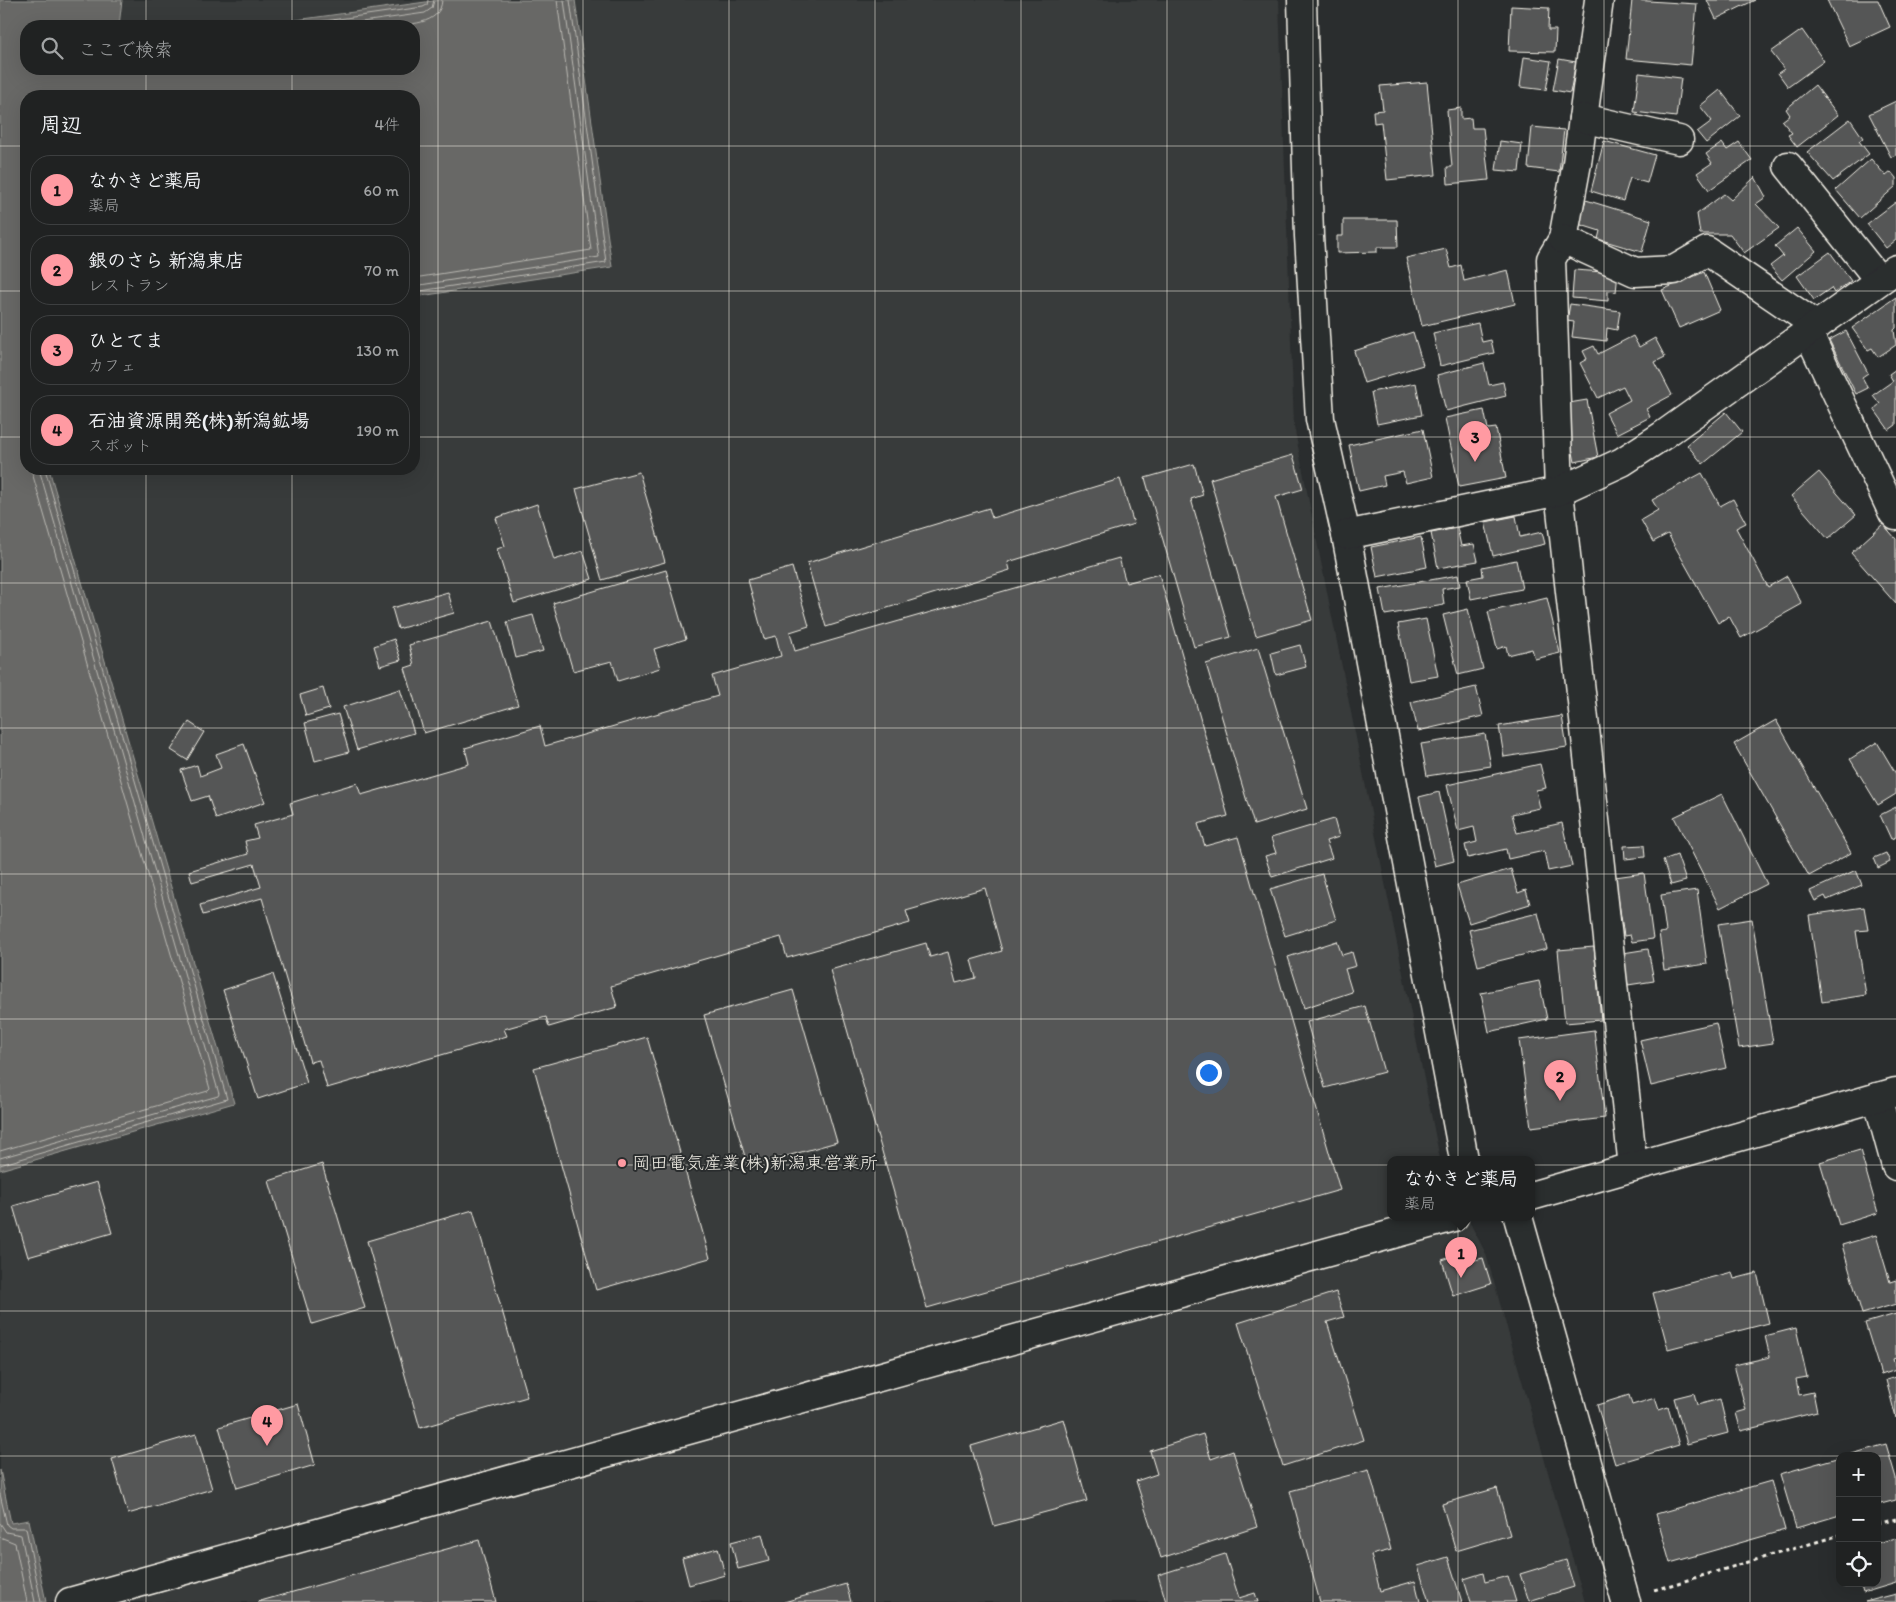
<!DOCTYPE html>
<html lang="ja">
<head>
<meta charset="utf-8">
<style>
  :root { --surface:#202222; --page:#2d2f2f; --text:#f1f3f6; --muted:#a2a4a5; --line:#3d3f40; --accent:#ff9aa2 }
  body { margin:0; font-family:Itim,"Klee One",sans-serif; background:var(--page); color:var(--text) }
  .controls { position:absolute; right:15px; bottom:15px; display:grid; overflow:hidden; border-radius:10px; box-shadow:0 5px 20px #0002 }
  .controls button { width:45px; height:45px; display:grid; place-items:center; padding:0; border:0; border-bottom:1px solid var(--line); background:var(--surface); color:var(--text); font:25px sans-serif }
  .you { position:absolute; left:1208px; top:1072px; width:18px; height:18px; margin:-12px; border:4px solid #fff; border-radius:50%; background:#1a73e8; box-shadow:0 0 0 8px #1a73e833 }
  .badge { display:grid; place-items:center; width:32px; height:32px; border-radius:50%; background:var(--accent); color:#111; font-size:16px; font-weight:700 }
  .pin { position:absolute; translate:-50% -41px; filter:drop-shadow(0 1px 2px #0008) }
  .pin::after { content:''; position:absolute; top:26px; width:18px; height:15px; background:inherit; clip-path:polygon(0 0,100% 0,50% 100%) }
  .popup { position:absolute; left:1387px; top:1156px; width:148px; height:65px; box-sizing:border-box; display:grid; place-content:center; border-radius:10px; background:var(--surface); filter:drop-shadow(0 1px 4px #0005); font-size:16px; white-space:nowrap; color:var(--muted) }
  .popup b { font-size:19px; color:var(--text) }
  .popup::after { content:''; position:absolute; left:50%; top:100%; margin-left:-10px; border:10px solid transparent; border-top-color:var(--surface) }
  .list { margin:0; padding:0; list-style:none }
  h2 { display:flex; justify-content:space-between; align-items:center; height:65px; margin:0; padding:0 20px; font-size:21px }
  h2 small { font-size:16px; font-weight:400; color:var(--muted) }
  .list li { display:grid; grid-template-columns:32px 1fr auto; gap:15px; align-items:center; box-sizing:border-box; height:70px; margin:0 10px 10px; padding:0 10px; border:1px solid var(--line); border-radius:20px }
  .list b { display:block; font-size:19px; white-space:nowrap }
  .list p { margin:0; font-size:16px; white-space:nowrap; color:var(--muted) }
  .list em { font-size:16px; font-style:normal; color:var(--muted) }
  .icon { flex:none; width:28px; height:28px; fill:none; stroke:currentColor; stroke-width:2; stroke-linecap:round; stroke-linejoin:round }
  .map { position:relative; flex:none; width:1896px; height:1602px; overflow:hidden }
  .search { position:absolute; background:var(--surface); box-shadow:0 5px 20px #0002; left:20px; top:20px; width:400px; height:55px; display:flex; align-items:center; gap:12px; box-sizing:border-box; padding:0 18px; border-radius:20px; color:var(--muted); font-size:19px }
  .panel { position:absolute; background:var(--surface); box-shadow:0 5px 20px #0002; left:20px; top:90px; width:400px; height:385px; border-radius:20px }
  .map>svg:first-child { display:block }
  .built { fill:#373a3a }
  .water { fill:#676866; stroke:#9f9f9a }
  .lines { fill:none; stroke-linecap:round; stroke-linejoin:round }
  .shore { stroke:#bcbab4; stroke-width:1 }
  .building { fill:#555756; stroke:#f4f1e8 }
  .minor-casing { stroke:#f4f1e8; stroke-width:31 }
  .path { stroke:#f4f1e8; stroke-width:3; stroke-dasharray:4 4; stroke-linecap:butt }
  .minor { stroke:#2a2d2e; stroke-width:28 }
  .grid { fill:none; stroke:#f4f1e8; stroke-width:1; stroke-opacity:0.55 }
  .poi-dot { fill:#ff9aa2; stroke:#2a2d2e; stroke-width:2 }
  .labels { text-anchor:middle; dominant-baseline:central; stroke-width:4; stroke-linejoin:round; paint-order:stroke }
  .poi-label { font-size:18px; fill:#f4f1e8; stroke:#2a2d2e; text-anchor:start }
</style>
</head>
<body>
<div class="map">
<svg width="1896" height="1602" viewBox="0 0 1896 1602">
  <rect width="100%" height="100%" fill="#2a2d2e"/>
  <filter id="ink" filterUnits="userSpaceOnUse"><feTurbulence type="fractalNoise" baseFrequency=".02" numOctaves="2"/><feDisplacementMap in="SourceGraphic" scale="10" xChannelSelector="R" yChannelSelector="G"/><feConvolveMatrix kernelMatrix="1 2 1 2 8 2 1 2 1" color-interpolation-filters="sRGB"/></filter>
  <g filter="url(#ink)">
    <g class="built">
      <path d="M122 0H440L253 26H119Z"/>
      <path d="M575 0H1279L1294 426 1440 1159H1391V1217H1467L1486 1254 1585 1602H46L29 1520 11 1523 0 1470V1170L234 1103 49 469H414V297L612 267Z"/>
    </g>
    <g class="water">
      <path d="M0 0H122L119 26H26V69H414V26H253L440 0H575L612 267 414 297V96H26V469H49L234 1103 0 1170Z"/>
      <path d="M0 1470 11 1523 29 1520 46 1602H0Z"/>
    </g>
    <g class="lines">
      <g class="shore">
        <path d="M289 26 423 7 427 5 428 0"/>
        <path d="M334 26 425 13 432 8 434 0"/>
        <path d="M388 26C407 24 441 26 442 0"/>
        <path d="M414 278 591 250 557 0"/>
        <path d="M414 286 599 257 564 0"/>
        <path d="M414 292 606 262 570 0"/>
        <path d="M0 1151 208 1091 210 1089 31 469"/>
        <path d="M0 1158 218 1096 219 1094 39 469"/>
        <path d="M0 1165 227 1099 45 469"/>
        <path d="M0 1494 7 1525 11 1528H26L41 1602"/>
        <path d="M0 1523 6 1532 21 1535 35 1602"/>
        <path d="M0 1537 15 1543 27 1602"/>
      </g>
    </g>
    <g class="building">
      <path d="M1632 0 1697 4 1691 65 1626 59Z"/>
      <path d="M1707 0H1755L1716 19Z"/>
      <path d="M1827 0H1878L1890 27 1849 46Z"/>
      <path d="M1511 6 1549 8 1548 30H1556L1555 52 1509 51Z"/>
      <path d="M1802 30 1824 61 1788 87 1778 73 1784 69 1771 52Z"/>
      <path d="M1524 57 1551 61 1546 90 1520 87Z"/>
      <path d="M1559 59 1576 62 1570 93 1553 90Z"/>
      <path d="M1639 73 1681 78 1676 117 1634 112Z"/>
      <path d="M1427 82 1436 175 1387 180 1381 122 1374 123 1373 111 1383 110 1380 86Z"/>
      <path d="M1815 85 1838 115 1797 147 1788 135 1792 133 1782 121 1790 115 1786 109Z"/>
      <path d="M1720 90 1740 116 1706 143 1697 132 1712 121 1700 106Z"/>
      <path d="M1896 101V155L1891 157 1869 114Z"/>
      <path d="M1461 108V119L1471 118 1472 128H1483L1489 180 1448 184 1447 167H1452L1447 110Z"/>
      <path d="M1850 119 1863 138 1859 141 1869 154 1833 181 1807 152Z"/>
      <path d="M1532 127 1564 130 1559 172 1528 168Z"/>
      <path d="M1500 141 1522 144 1519 172 1496 170Z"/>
      <path d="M1604 141 1655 155 1647 183 1630 178 1623 201 1591 191Z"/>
      <path d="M1739 142 1752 160 1709 190 1697 173 1712 163 1706 154 1722 143 1727 150Z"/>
      <path d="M1871 159 1886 176 1891 172 1896 178V186L1860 218 1836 190Z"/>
      <path d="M1755 177 1766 197 1756 204 1779 228 1744 253 1730 234H1700L1697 214 1724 194 1731 200Z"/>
      <path d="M1586 200 1651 220 1642 252 1598 239 1600 231 1578 224Z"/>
      <path d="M1896 202V240L1886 248 1867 224Z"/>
      <path d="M1343 220H1397L1398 247H1377V252L1337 253V236H1343Z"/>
      <path d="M1797 228 1816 251 1782 280 1770 266 1783 256 1775 246Z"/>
      <path d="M1446 249 1451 268 1461 265 1464 281 1508 270 1515 304 1422 326 1406 258Z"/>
      <path d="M1830 252 1851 281 1834 293 1831 288 1814 300 1797 276Z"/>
      <path d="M1574 270 1618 273 1616 292 1608 291V301L1572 298Z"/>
      <path d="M1704 272 1720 310 1679 328 1662 290Z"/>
      <path d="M1896 297V328L1894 330 1896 345 1878 357 1872 348 1868 350 1852 328Z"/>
      <path d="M1570 304 1620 311 1617 330 1607 328 1606 341 1572 337 1574 322 1567 321Z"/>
      <path d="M1478 323 1482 342 1491 340 1494 353 1440 366 1433 333Z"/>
      <path d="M1846 331 1868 373 1862 377 1868 388 1856 394 1829 340Z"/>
      <path d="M1413 332 1423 365 1364 383 1354 351Z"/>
      <path d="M1633 336 1639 347 1655 338 1665 357 1655 362 1672 395 1646 409 1650 417 1617 434 1606 413 1630 400 1623 386 1598 398 1580 363 1587 359 1583 351 1594 346 1598 354Z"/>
      <path d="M1484 363 1489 385 1503 382 1506 396 1446 411 1437 375Z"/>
      <path d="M1896 369V425L1889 430 1874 409 1880 404 1873 395 1893 381 1889 374Z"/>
      <path d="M1416 383 1422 415 1377 424 1371 392Z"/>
      <path d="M1587 400 1598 457 1575 462 1563 404Z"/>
      <path d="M1484 410 1488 429 1496 428 1506 478 1459 487 1445 418Z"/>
      <path d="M1726 412 1742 432 1703 464 1687 445Z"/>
      <path d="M1423 429 1433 477 1406 483 1403 472 1383 476 1385 485 1359 491 1349 445Z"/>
      <path d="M1293 455 1303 489 1276 497 1312 620 1256 636 1210 479Z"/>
      <path d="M1194 464 1203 495 1191 499 1231 637 1194 647 1145 478Z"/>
      <path d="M639 472 665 562 602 580 576 489Z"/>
      <path d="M1819 472 1856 515 1828 539 1791 496Z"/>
      <path d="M1702 473 1720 506 1733 499 1746 523 1736 528 1768 587 1787 576 1802 604 1741 638 1729 616 1718 623 1668 534 1653 542 1641 520 1658 510 1652 500Z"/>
      <path d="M1120 479 1134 524 1008 562 1010 570 826 627 807 563 989 508 992 518Z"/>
      <path d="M537 504 554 560 583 551 592 579 514 603 497 549 505 546 496 518Z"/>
      <path d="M1516 516 1520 537 1542 532 1545 544 1493 556 1485 522Z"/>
      <path d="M1883 524 1896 539V604L1851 553Z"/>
      <path d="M1457 528 1461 546 1474 544 1478 561 1438 568 1431 533Z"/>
      <path d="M1421 537 1427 567 1377 577 1371 547Z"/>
      <path d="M1119 558 1126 583 1159 574 1228 816 1198 824 1205 846 1238 837 1340 1190 927 1308 830 970 926 943 930 957 948 952 956 983 976 978 971 960 1002 951 985 888 906 911 910 923 787 958 781 937 611 986 617 1007 549 1027 546 1017 504 1029 507 1036 327 1088 319 1060 310 1062 262 898 203 915 200 905 261 887 254 864 192 882 189 871 248 854 245 841 258 838 254 825 293 814 290 803 357 783 361 795 469 764 465 748 540 726 545 746 718 696 712 676 781 656 776 636 764 639 748 580 792 567 809 626 790 632 795 651Z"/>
      <path d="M1516 560 1522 589 1471 599 1467 579 1483 576 1482 567Z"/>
      <path d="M666 570 686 639 654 649 660 668 618 681 612 661 573 671 553 603Z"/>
      <path d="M1458 575 1460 586 1442 589 1444 605 1385 615 1380 589Z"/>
      <path d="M448 592 454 613 398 629 392 608Z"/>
      <path d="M1547 598 1560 653 1535 659 1532 649 1508 655 1506 646 1497 649 1488 612Z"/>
      <path d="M1468 609 1483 669 1458 675 1443 615Z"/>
      <path d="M533 615 543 651 516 658 507 622Z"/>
      <path d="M1426 619 1438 676 1409 681 1398 624Z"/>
      <path d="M492 621 518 705 424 733 405 668 414 665 409 645Z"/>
      <path d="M394 639 401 660 380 666 374 646Z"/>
      <path d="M1300 645 1306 667 1276 675 1271 653Z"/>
      <path d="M1258 648 1307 809 1254 825 1206 664Z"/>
      <path d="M1476 687 1483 716 1418 731 1411 702Z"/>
      <path d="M323 688 329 709 306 716 300 695Z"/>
      <path d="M400 689 414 733 357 750 343 707Z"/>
      <path d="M338 714 349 752 315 761 305 723Z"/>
      <path d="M1562 716 1567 747 1504 757 1499 726Z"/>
      <path d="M1776 720 1851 853 1809 876 1734 744Z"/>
      <path d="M189 722 204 732 187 760 171 750Z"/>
      <path d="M1485 734 1491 766 1427 776 1421 744Z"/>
      <path d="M1877 742 1896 774V794L1878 805 1850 759Z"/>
      <path d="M244 744 265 802 216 819 208 796 192 801 181 770 197 765 200 776 221 768 216 754Z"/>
      <path d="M1540 764 1546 788 1536 790 1540 808 1512 814 1517 833 1562 823 1572 866 1548 871 1544 851 1508 859 1506 849 1468 858 1465 845 1477 842 1474 827 1458 831 1447 785Z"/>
      <path d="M1439 792 1454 861 1435 866 1419 797Z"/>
      <path d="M1722 794 1767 884 1720 908 1674 817Z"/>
      <path d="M1896 807V837L1891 839 1880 815Z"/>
      <path d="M1334 819 1339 837 1326 841 1332 858 1272 877 1265 856 1276 853 1271 838Z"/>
      <path d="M1644 845 1645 857 1625 859 1624 846Z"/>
      <path d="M1886 853 1890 862 1878 868 1874 858Z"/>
      <path d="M1677 855 1686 881 1671 885 1663 860Z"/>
      <path d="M1511 869 1518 893 1526 890 1530 904 1469 923 1457 885Z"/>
      <path d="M1856 870 1862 885 1827 900 1825 896 1815 901 1810 891Z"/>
      <path d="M1644 873 1653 939 1632 942 1630 935 1624 936 1615 877Z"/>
      <path d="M1322 874 1336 920 1285 936 1270 889Z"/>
      <path d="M1697 890 1707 964 1664 970 1659 933 1666 932 1661 895Z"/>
      <path d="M1864 907 1868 930 1856 931 1866 995 1822 1002 1809 915Z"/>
      <path d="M1538 913 1547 949 1478 966 1469 930Z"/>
      <path d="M1752 919 1773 1043 1739 1048 1718 924Z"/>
      <path d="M1337 941 1342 955 1352 952 1356 966 1345 969 1352 992 1304 1008 1288 957Z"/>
      <path d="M1594 947 1601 1020 1565 1023 1558 950Z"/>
      <path d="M1648 949 1654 981 1628 985 1623 953Z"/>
      <path d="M273 974 307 1083 258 1099 223 990Z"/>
      <path d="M1539 981 1547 1019 1489 1032 1481 993Z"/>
      <path d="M793 990 837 1142 748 1167 704 1015Z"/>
      <path d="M1365 1006 1384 1072 1325 1088 1307 1022Z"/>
      <path d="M1716 1023 1726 1068 1651 1086 1640 1040Z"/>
      <path d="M1594 1030 1605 1118 1531 1127 1519 1040Z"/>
      <path d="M647 1037 710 1258 596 1290 534 1068Z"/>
      <path d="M1860 1150 1878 1213 1839 1225 1820 1162Z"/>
      <path d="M322 1164 365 1308 312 1324 269 1181Z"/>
      <path d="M97 1182 112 1233 28 1257 13 1206Z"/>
      <path d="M473 1210 527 1397 420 1428 367 1241Z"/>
      <path d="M1876 1235 1890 1282 1896 1280V1304L1862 1314 1842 1245Z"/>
      <path d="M1461 1254 1463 1263 1483 1258 1491 1284 1453 1296 1442 1260Z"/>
      <path d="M1732 1272 1734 1279 1757 1273 1769 1323 1668 1349 1653 1293Z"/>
      <path d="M1336 1292 1344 1317 1327 1322 1364 1440 1283 1466 1238 1323Z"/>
      <path d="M1896 1314V1358L1893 1359 1896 1370 1881 1375 1865 1323Z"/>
      <path d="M1796 1328 1807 1377 1796 1379 1799 1395 1813 1392 1817 1412 1741 1431 1736 1413 1746 1410 1734 1365 1770 1357 1765 1336Z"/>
      <path d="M1896 1377V1418L1886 1380Z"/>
      <path d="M1694 1393 1697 1405 1720 1399 1728 1433 1687 1444 1674 1398Z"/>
      <path d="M1629 1395 1632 1405 1655 1398 1659 1410 1668 1407 1679 1445 1615 1464 1597 1405Z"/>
      <path d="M298 1404 315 1465 237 1488 219 1427Z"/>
      <path d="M1064 1419 1087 1501 994 1526 971 1446Z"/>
      <path d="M196 1434 212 1489 128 1514 112 1459Z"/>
      <path d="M1203 1434 1211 1459 1233 1451 1257 1527 1161 1558 1136 1481 1157 1474 1150 1451Z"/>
      <path d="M1886 1444 1896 1478V1500L1877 1505V1456H1845Z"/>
      <path d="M1840 1457V1515L1796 1528 1780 1474Z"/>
      <path d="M1369 1470 1391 1550 1371 1555 1380 1591 1415 1581 1420 1602H1320L1290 1491Z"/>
      <path d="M1771 1481 1785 1530 1670 1563 1656 1514Z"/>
      <path d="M1497 1488 1510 1535 1456 1551 1442 1504Z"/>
      <path d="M762 1534 769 1561 738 1569 731 1542Z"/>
      <path d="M1896 1538V1583L1863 1593 1860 1583H1877V1543Z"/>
      <path d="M479 1540 496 1602H257Z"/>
      <path d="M718 1548 725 1575 689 1585 682 1558Z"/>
      <path d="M1225 1554 1239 1598 1255 1593 1258 1602H1166L1158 1575Z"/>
      <path d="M1448 1557 1462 1602H1429L1418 1566Z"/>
      <path d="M1566 1560 1574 1587 1529 1601 1520 1574Z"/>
      <path d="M1483 1573 1485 1582 1508 1576 1516 1602H1471L1464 1579Z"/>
      <path d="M846 1584 851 1602H784Z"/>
      <path d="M1896 1594V1602H1865Z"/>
    </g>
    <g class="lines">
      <defs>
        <g id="minor">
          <path d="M1302 0 1309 236 1320 419 1346 535 1464 1159"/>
          <path d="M1599 0 1577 163 1563 239 1551 259 1559 491 1633 1167"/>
          <path d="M1583 118 1679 140"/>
          <path d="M1788 166 1879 280"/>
          <path d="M1563 239 1635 272 1674 270 1707 251 1817 326"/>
          <path d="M1808 332 1893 513 1896 516"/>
          <path d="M1346 535 1559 491 1622 462 1662 436 1896 269"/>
          <path d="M1877 1097 1896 1166"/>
          <path d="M1531 1196 1896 1092"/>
          <path d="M1518 1217 1626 1602"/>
          <path d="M70 1602 1454 1217"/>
        </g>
      </defs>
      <use href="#minor" class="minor-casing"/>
      <g class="path">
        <path d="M1877 1524 1896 1519"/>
        <path d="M1654 1590 1840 1535"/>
      </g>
      <use href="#minor" class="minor"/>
    </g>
  </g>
  <path class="grid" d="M146 0V26M292 0V26M438 0V1602M583 0V1602M729 0V1602M875 0V1602M1021 0V1602M1167 0V1602M1313 0V1602M1458 0V1602M1604 0V1602M1750 0V1602M146 69V96M292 69V96M0 146H26M414 146H1896M0 291H26M414 291H1896M0 437H26M414 437H1896M146 469V1602M292 469V1602M0 583H1896M0 728H1896M0 874H1896M0 1019H1896M0 1165H1896M0 1311H1896M0 1456H1840M1877 1456H1896"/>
  <circle class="poi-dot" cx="622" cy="1163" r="5"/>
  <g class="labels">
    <g class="poi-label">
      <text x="632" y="1163">岡田電気産業(株)新潟東営業所</text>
    </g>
  </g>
</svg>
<div class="controls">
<button>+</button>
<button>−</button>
<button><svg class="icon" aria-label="locate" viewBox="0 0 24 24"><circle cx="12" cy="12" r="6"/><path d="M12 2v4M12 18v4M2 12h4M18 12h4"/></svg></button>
</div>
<div class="you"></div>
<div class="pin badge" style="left:1461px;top:1278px">1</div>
<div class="popup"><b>なかきど薬局</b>薬局</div>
<div class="pin badge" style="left:1560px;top:1101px">2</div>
<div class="pin badge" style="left:1475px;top:462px">3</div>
<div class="pin badge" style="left:267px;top:1446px">4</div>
<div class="search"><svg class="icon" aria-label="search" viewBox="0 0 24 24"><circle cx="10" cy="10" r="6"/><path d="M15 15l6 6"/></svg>ここで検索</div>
<section class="panel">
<h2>周辺<small>4件</small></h2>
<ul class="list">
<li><span class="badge">1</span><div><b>なかきど薬局</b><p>薬局</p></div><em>60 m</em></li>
<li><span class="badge">2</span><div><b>銀のさら 新潟東店</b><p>レストラン</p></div><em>70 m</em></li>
<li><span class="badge">3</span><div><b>ひとてま</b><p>カフェ</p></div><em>130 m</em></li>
<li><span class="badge">4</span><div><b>石油資源開発(株)新潟鉱場</b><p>スポット</p></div><em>190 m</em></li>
</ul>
</section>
</div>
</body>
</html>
